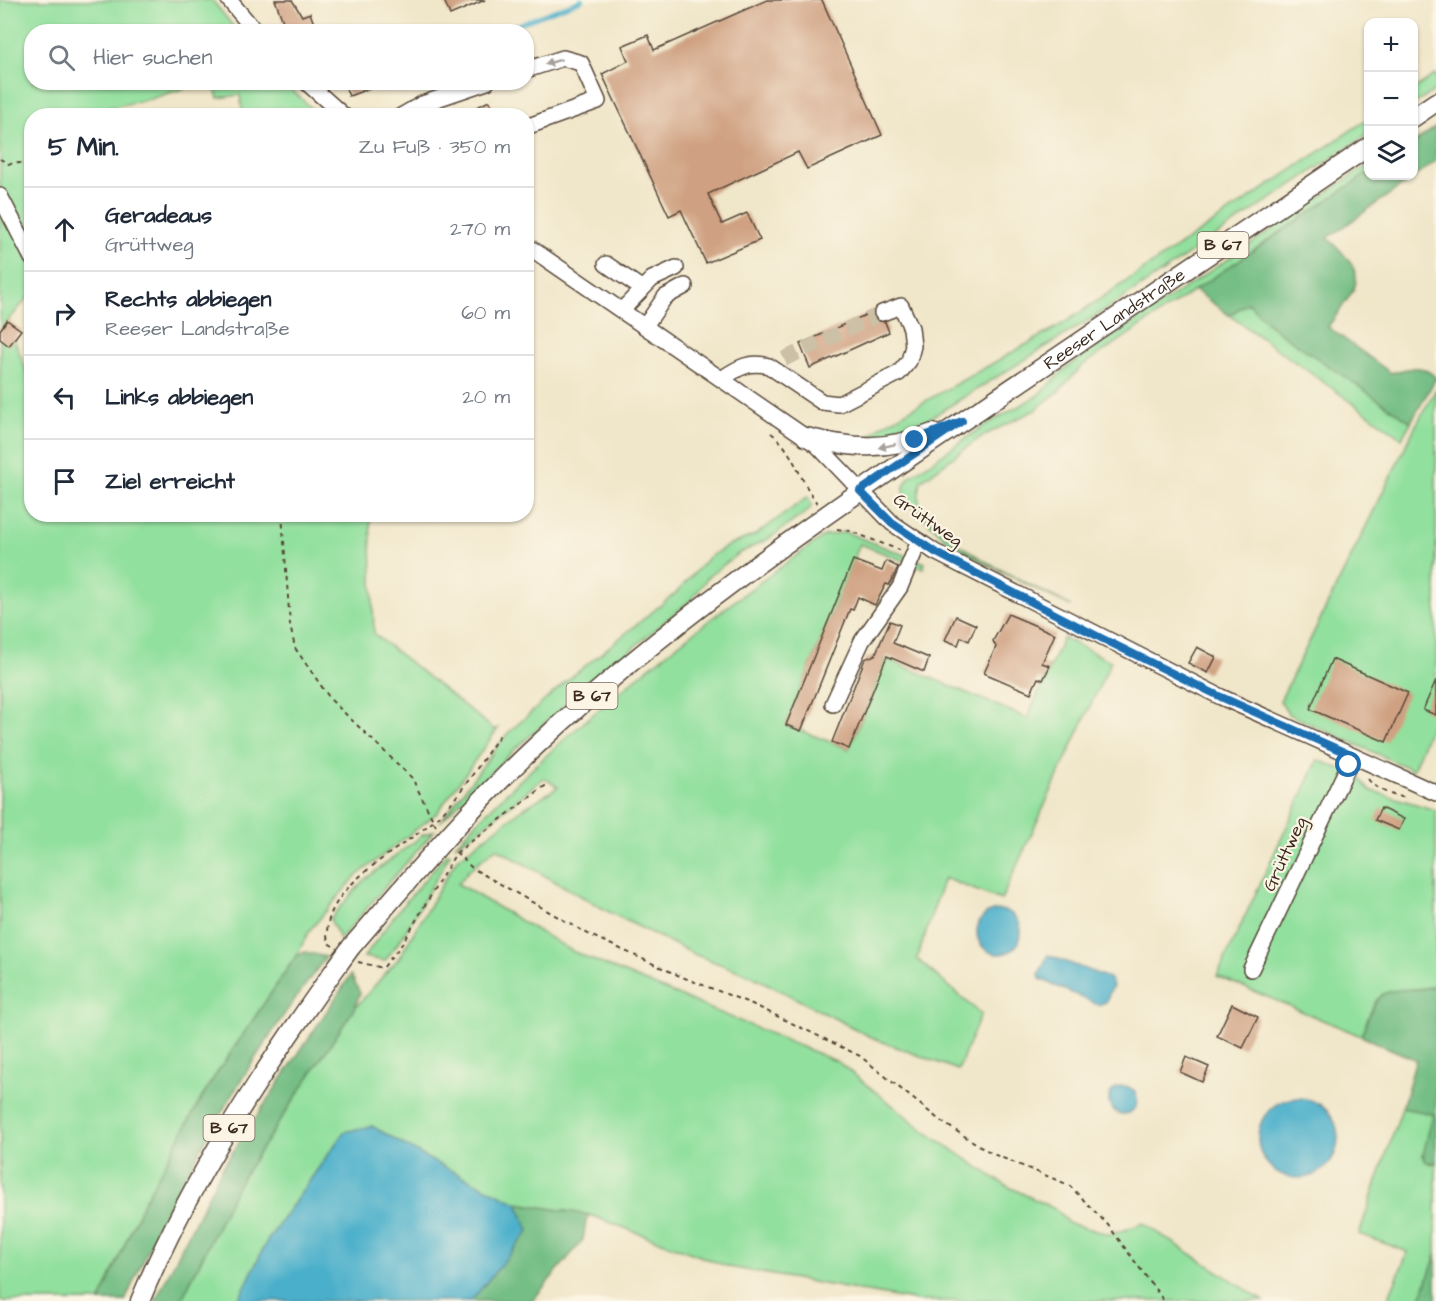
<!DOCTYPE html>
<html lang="de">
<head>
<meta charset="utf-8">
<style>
  :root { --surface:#fff; --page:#f6f6f7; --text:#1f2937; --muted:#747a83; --line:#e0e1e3 }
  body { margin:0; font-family:"Architects Daughter",sans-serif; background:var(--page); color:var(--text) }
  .controls { position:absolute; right:18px; top:18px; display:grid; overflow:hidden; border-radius:12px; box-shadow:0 2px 4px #0004 }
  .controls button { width:54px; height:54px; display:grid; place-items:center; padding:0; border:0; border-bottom:2px solid var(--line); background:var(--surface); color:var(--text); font:30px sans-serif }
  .stop { position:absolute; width:18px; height:18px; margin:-14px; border:4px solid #1f6fb2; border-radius:50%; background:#fff }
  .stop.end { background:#1f6fb2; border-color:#fff; box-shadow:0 2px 6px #0008 }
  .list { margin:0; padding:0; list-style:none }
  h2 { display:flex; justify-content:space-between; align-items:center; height:78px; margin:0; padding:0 24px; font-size:26px }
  h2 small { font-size:20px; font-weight:400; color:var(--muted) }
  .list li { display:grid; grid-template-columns:39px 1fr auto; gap:18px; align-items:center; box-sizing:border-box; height:84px; padding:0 24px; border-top:2px solid var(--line) }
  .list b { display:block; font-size:22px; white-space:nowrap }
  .list p { margin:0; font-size:20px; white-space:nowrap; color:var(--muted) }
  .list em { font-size:20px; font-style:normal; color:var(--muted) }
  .icon { flex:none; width:33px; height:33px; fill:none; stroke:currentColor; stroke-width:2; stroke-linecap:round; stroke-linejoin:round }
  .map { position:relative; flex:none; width:1436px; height:1301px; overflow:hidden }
  .search { position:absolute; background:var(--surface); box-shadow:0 2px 4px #0004; left:24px; top:24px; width:510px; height:66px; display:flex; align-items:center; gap:15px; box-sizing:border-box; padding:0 21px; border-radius:24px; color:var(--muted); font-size:22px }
  .panel { position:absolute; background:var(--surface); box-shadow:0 2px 4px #0004; left:24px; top:108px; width:510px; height:414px; border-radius:24px }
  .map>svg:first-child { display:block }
  .green { fill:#92e09e; stroke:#66855e; stroke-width:1.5 }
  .forest { fill:#75be85; stroke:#587452; stroke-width:1.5 }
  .water { fill:#4aafca; stroke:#426c74; stroke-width:1.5 }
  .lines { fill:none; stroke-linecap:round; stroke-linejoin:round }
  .stream { stroke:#4aafca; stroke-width:4.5 }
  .building { fill:#cfa081 }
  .minor-tunnel { stroke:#ccc0a7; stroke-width:15; stroke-dasharray:15 8; stroke-linecap:butt }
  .minor-casing { stroke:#564638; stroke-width:18 }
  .major-casing { stroke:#564638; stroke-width:21 }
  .path { stroke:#564638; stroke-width:2; stroke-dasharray:4.5 4.5; stroke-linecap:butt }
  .minor { stroke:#fff; stroke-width:15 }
  .major { stroke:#fff; stroke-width:18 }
  .major-bridge-casing { stroke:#564638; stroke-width:21; stroke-linecap:butt }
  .major-bridge { stroke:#fff; stroke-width:18 }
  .oneway { fill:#a79f9a }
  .route { stroke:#1f6fb2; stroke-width:8 }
  .labels { text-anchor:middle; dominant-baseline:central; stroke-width:4.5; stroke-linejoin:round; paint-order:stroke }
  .shield { fill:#fcf5e5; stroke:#75675a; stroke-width:1.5 }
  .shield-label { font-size:16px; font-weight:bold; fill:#3b2a1e }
  .street-label { font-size:18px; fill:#3b2a1e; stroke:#fcf5e5 }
</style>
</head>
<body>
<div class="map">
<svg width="1436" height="1301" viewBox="0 0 1436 1301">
  <rect width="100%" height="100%" fill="#fcf5e5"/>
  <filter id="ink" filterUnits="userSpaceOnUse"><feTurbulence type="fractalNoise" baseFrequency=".0167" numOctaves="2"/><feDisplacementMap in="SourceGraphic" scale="12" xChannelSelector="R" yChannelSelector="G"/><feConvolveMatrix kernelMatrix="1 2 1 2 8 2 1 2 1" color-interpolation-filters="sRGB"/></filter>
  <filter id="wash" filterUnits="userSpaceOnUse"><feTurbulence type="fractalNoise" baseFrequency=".008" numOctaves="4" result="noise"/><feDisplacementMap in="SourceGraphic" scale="24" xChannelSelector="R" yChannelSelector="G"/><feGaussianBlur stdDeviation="1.35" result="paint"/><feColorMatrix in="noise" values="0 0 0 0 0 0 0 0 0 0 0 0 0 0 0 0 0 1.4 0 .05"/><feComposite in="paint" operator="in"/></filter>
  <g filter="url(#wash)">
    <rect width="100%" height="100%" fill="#f0e6c9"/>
    <g class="green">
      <path d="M0 0H212L237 31 32 32V82L201 83 150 99 108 108V115L32 116 31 251 0 188Z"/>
      <path d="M1436 74V90L1414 104V89Z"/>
      <path d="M225 83H284L319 115H243L240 95 218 98 215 88Z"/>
      <path d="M1368 119V134L1107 309 909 431 896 438 864 442 881 426 1061 325Z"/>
      <path d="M1368 165V173L1082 366 1059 391 1035 410 981 437 921 481C920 488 917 498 920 504 938 544 1031 585 1071 606L984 563 949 542 904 498V486L909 477 987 424 1037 396 1066 368Z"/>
      <path d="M0 203 32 266 31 294 0 330Z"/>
      <path d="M1248 303 1273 328 1411 422 1402 438 1229 315Z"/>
      <path d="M0 339H14L27 373 31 378 32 514 370 515 374 634 495 730 499 727 437 813 355 877 310 930 296 956 209 1085 143 1203 100 1301H0Z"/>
      <path d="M1436 389V720H1433L1413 770 1288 714 1280 701 1415 427Z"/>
      <path d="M808 497 812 505 808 511 768 539 738 554 708 577 692 599 581 691 514 750 440 822 507 734 569 679 677 592 709 557 729 545 755 535Z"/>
      <path d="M845 532 925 563 923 568 860 544 786 725 849 749 886 659 1027 718 1063 638 1111 661 1001 900 944 878 917 959 981 1014 958 1070 875 1039 752 976 696 955 609 912 496 848 469 870 458 884 574 952 838 1062 926 1132 1007 1186 1057 1210 1068 1223 1111 1235 1143 1223 1264 1301H918L729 1267 590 1215 517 1203 434 1162 372 1126 344 1132 267 1241 238 1301H181L238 1184 354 1009 399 958 456 860 521 810 558 787 544 778 475 833 455 845C566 728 693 629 824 536Z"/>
      <path d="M1318 760 1358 776 1369 790 1436 810V985L1377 1000 1361 1036 1217 976Z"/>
      <path d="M434 831 340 939 330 919 364 880 423 835Z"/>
      <path d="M447 853 450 854 403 936 385 961 364 957 398 911Z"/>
      <path d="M1402 1108 1434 1114 1423 1155 1431 1164 1436 1163V1255L1420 1301H1387L1408 1252 1359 1234Z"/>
    </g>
    <g class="forest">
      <path d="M1436 127V161L1328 238C1373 281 1357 283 1328 327L1391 373C1410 368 1422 362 1436 378L1411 422 1273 328 1248 303 1229 315 1195 290 1368 173V176H1414V143Z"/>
      <path d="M305 952 326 957C250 1056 174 1186 125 1301H100L143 1203 209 1085 296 956Z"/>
      <path d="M351 975 360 993 354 1009 238 1184 181 1301H155L222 1168Z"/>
      <path d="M1436 985V1163L1426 1162 1423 1155 1433 1114 1402 1108 1416 1060 1361 1036C1366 1024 1370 1010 1377 1000 1389 983 1419 994 1436 985Z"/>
      <path d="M517 1203 590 1215 586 1220 583 1240 532 1301H471L529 1231Z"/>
      <path d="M1436 1255V1301H1420Z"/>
    </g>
    <g class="water">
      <circle cx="999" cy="932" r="22"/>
      <path d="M1048 955 1109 978 1113 985 1106 1002 1098 1005 1040 979 1039 973Z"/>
      <circle cx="1123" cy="1100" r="14"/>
      <circle cx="1298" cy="1138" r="40"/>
      <path d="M372 1126 434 1162 517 1203 529 1231 471 1301H238L267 1241 344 1132Z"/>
    </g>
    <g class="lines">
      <path class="stream" d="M498 32 582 0"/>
    </g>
    <g id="blocks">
      <g class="building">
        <path d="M275 0H292L302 16 310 13 317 32H287Z"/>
        <path d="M444 0H485L450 15Z"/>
        <path d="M767 0H822L882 135 807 169 798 152 708 194 722 224 747 213 760 240 706 263 681 210 669 216 602 74 628 61 622 46 648 35 654 50Z"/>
        <path d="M343 82H381L382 84 349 96Z"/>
        <path d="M489 101 496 116H459Z"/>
        <path d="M872 312 875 320 885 322 889 332 810 368 800 344Z"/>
        <path d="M7 320 21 330 9 346 0 339V330Z"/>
        <path d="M853 560 882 571 886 561 898 567 891 582 889 585 886 584 875 605 858 597 853 610 850 609 801 731 786 725Z"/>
        <path d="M1008 614 1055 634 1042 663 1050 666 1043 680 1038 678 1031 693 984 673 996 647 993 641Z"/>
        <path d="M956 616 976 625 969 641 961 637 958 645 945 640Z"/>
        <path d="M890 621 900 625 893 643 929 658 924 672 887 656 849 749 832 742 865 659 875 655Z"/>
        <path d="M1197 647 1216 657 1208 673 1188 663Z"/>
        <path d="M1332 659 1408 693 1386 742 1310 709Z"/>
        <path d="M1436 680V715L1423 710Z"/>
        <path d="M1381 808 1404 819 1399 830 1375 820Z"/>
        <path d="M1232 1004 1258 1017 1243 1048 1217 1036Z"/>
        <path d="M1186 1057 1209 1067 1202 1082 1180 1072Z"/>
      </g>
    </g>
  </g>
  <g filter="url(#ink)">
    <use href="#blocks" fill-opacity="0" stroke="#564638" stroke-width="1.5"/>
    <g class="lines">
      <g class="minor-tunnel">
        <path d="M452 116H462"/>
        <path d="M784 359 882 313"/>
      </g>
      <defs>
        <g id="minor">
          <path d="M229 0 256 32"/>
          <path d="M526 70 563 58 581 63 598 101 526 127"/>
          <path d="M306 82 344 116"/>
          <path d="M401 116 422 104 487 82"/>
          <path d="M0 196 32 258"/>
          <path d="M526 245 817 445 892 523 935 552 1221 697 1436 793"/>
          <path d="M606 264 641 288"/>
          <path d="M622 310 652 279 676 268"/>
          <path d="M645 326 665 297 685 286"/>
          <path d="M723 378C739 367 750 361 769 366L822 402 839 404 899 373 909 361 913 346 911 328 901 306 882 313"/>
          <path d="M833 704 862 641 900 587 919 541"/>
          <path d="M1251 969 1353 756"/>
        </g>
        <g id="major">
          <path d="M1414 117 1436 102"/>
          <path d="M806 437C854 449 886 451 933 433"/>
          <path id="s1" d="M351 947C411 878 469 808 537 745 665 625 811 524 957 425 1094 332 1231 240 1368 147"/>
          <path d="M140 1301C190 1180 262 1071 338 965"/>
        </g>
      </defs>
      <use href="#minor" class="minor-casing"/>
      <use href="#major" class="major-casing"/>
      <g class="path">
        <path d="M0 159 9 164 32 162"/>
        <path d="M771 433C794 450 800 482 817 503"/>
        <path d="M282 514 290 625 295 648 331 700 412 778 436 826"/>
        <path d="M837 529 850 531 899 550"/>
        <path d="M1368 779C1375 789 1395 798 1407 797"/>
        <path d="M456 852 472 868 590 935 682 977 752 1004 860 1056 942 1122 993 1154 1069 1185 1108 1225 1164 1301"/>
        <path d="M333 946 328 943C317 886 404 850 439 816 463 792 482 760 502 732"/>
        <path d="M358 962 383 968 402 944 456 853 549 783"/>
      </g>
      <use href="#minor" class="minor"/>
      <use href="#major" class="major"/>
      <defs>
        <path id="major-bridge" d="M338 965 351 947"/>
      </defs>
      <use href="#major-bridge" class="major-bridge-casing"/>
      <use href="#major-bridge" class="major-bridge"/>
    </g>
    <defs><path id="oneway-solid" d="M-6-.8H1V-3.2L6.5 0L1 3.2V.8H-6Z" transform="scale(1.5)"/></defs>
    <g class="oneway">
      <use href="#oneway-solid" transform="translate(553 62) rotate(163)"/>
      <use href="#oneway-solid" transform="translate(887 446) rotate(168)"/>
    </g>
  </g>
  <g class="lines" filter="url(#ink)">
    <path class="route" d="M915 440 962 421 860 491 892 523 935 552 1101 638 1221 697 1353 756 1349 765"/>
  </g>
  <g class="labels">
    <g class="shield">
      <rect x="1197.5" y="232" width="51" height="26" rx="4.5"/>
      <rect x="566.5" y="683" width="51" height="26" rx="4.5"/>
      <rect x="203.5" y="1115" width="51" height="26" rx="4.5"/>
    </g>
    <g class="shield-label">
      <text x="1223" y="245">B 67</text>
      <text x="592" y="696">B 67</text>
      <text x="229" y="1128">B 67</text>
    </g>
    <g class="street-label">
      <text stroke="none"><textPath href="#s1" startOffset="993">Reeser Landstraße</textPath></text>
      <text transform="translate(928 520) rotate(35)">Grüttweg</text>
      <text transform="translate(1285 854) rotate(-65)">Grüttweg</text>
    </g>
  </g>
</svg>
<div class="controls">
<button>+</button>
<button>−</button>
<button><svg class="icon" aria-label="layers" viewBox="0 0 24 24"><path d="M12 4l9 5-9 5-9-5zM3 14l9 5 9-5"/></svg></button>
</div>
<div class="stop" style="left:1349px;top:765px"></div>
<div class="stop end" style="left:915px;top:440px"></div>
<div class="search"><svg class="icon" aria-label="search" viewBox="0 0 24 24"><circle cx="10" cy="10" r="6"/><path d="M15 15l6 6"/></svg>Hier suchen</div>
<section class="panel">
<h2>5 Min.<small>Zu Fuß · 350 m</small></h2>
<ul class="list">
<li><svg class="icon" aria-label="ahead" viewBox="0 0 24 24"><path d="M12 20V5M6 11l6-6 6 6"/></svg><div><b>Geradeaus</b><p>Grüttweg</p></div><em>270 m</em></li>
<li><svg class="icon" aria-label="right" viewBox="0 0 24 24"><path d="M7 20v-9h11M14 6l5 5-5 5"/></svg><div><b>Rechts abbiegen</b><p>Reeser Landstraße</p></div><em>60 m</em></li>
<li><svg class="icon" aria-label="left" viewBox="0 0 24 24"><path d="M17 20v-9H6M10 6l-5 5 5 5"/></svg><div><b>Links abbiegen</b></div><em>20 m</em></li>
<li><svg class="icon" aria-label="arrive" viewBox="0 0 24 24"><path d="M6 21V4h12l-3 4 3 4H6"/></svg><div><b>Ziel erreicht</b></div></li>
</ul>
</section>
</div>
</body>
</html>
